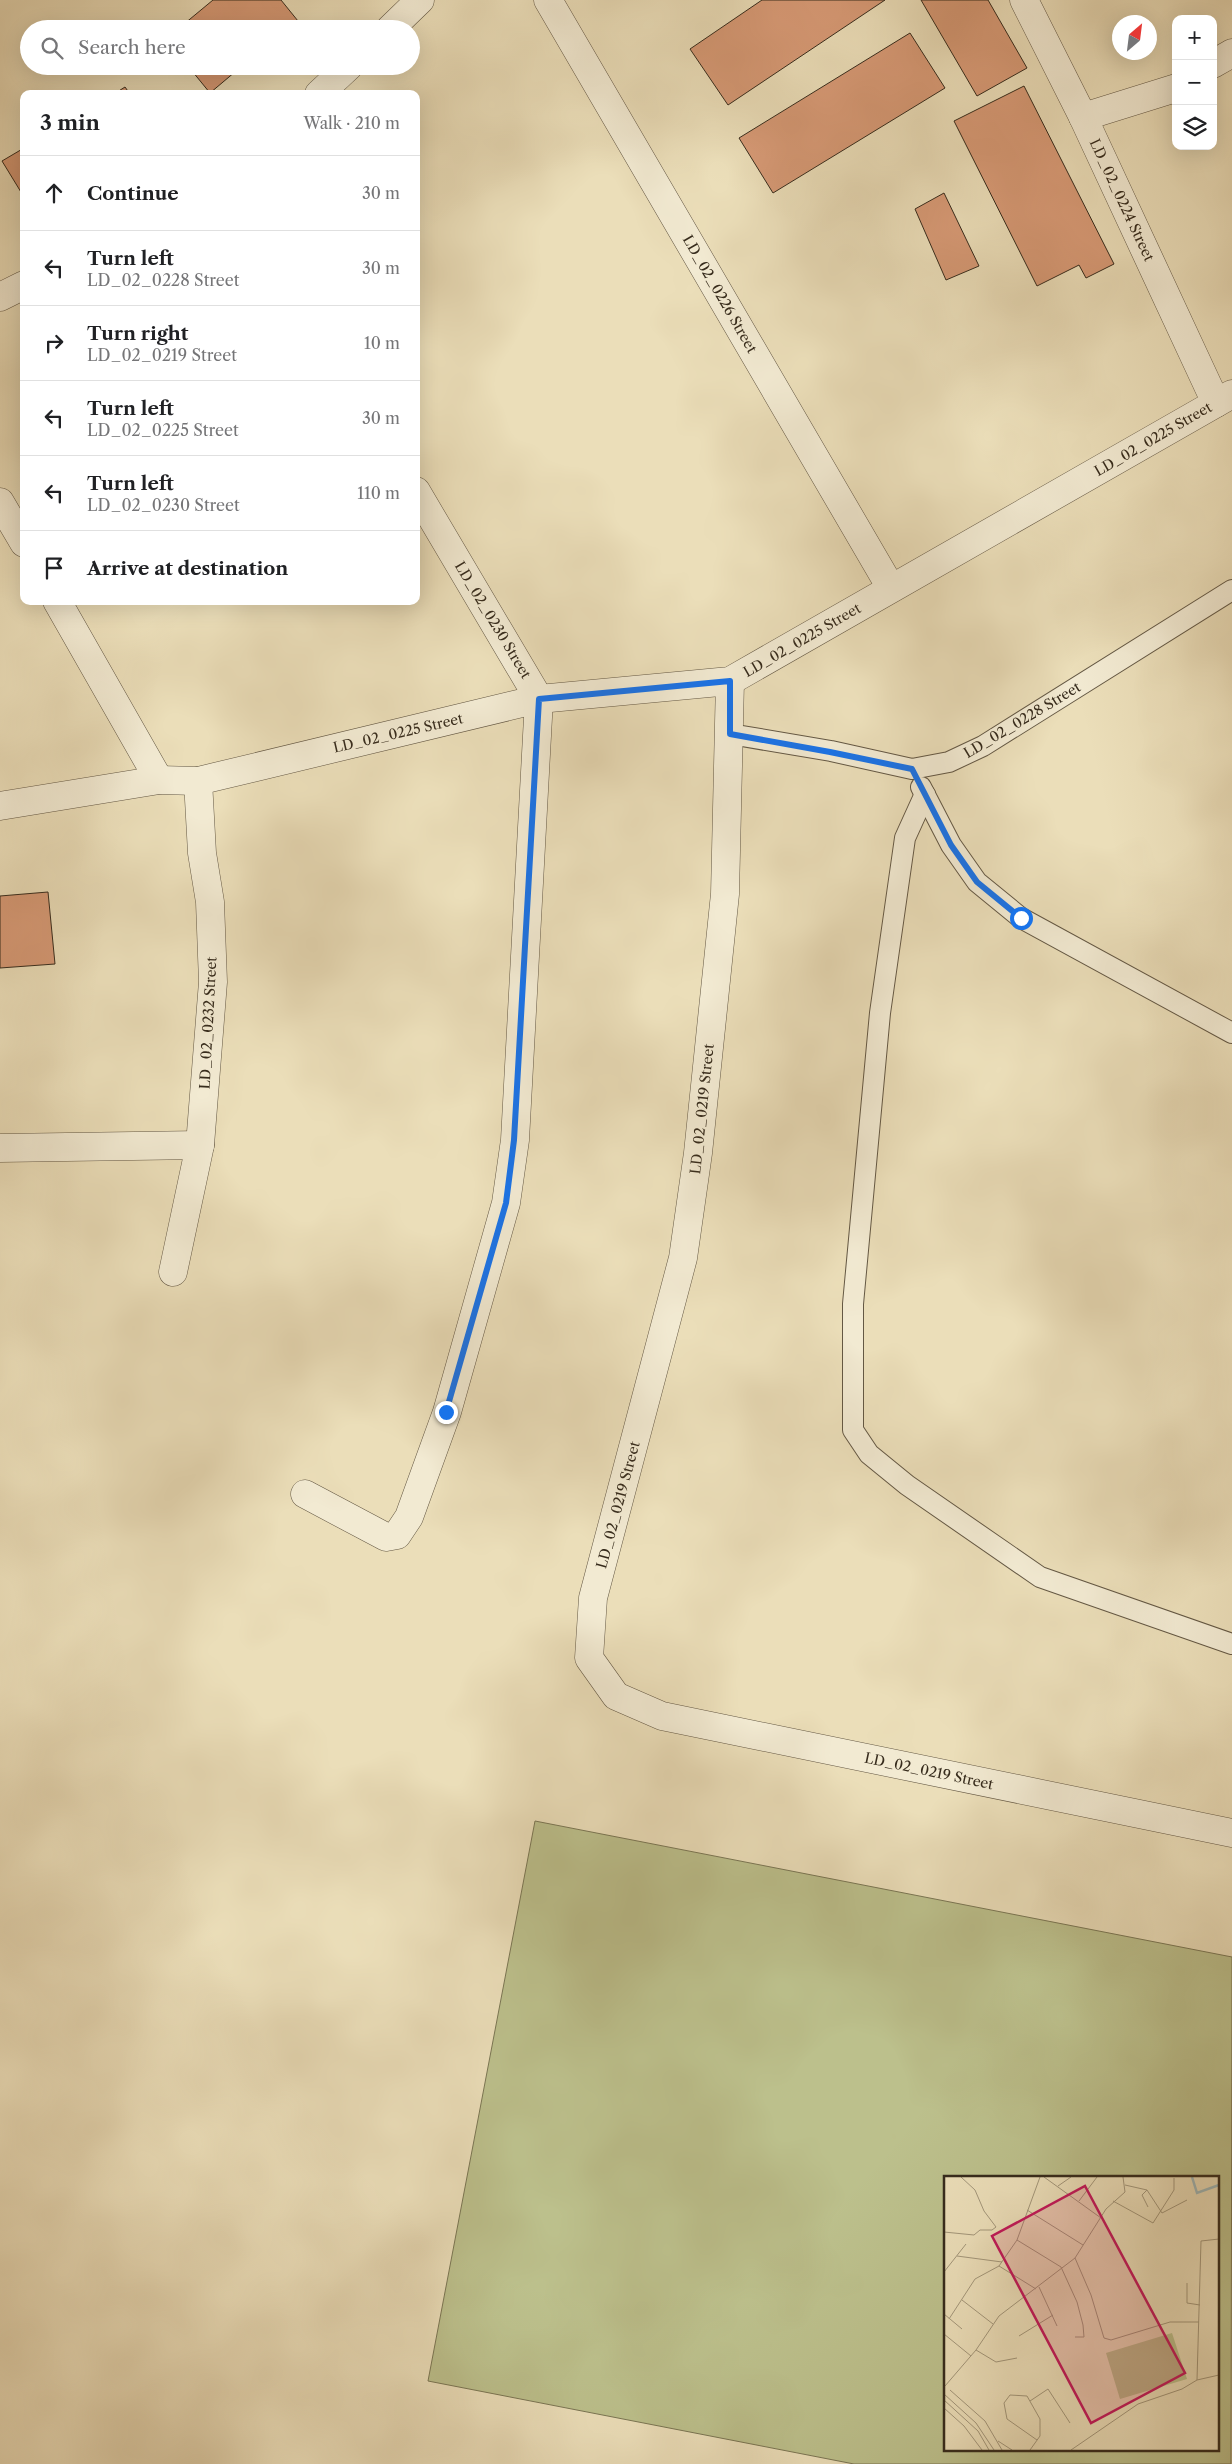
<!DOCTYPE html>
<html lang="en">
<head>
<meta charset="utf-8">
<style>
  :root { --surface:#fff; --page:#f6f6f6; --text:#202124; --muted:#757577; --line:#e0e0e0 }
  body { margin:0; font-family:"Libre Caslon Text",serif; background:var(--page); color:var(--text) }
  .controls { position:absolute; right:15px; top:15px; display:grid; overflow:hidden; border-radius:10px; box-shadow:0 5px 20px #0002 }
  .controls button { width:45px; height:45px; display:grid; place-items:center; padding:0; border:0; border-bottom:1px solid var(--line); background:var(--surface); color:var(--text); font:25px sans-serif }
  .compass { position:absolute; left:1112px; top:15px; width:45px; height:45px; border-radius:50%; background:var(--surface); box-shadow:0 5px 20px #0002; rotate:28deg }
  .stop { position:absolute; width:15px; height:15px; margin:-11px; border:4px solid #1a73e8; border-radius:50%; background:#fff }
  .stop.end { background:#1a73e8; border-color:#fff; box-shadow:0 1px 5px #0008 }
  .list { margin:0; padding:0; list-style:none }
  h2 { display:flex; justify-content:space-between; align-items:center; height:65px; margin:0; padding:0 20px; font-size:21px }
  h2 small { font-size:16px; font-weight:400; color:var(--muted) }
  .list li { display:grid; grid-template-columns:32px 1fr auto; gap:15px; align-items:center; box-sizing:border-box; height:75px; padding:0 20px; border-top:1px solid var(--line) }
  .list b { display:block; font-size:19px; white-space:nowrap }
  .list p { margin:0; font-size:16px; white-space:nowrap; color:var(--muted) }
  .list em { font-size:16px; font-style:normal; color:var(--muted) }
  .icon { flex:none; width:28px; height:28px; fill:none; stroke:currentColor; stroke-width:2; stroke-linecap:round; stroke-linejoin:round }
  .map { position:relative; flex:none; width:1232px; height:2464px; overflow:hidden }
  .search { position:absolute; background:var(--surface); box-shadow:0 5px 20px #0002; left:20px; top:20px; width:400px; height:55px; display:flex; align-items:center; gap:12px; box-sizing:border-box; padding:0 18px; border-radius:28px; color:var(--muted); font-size:19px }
  .panel { position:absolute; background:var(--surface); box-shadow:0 5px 20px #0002; left:20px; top:90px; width:400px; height:515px; border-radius:10px }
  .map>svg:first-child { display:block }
  .green { fill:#bcc08c; stroke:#7a7654; fill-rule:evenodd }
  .building { fill:#d79a76; stroke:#372c1d }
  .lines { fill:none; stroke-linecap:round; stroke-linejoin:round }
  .lane-casing { stroke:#645844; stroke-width:22 }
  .street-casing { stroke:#645844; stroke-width:29 }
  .lane { stroke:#f2ead2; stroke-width:20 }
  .street { stroke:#f2ead2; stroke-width:28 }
  .route { stroke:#1a73e8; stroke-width:6 }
  .labels { text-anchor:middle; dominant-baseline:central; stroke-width:4; stroke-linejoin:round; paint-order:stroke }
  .street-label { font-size:14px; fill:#372c1d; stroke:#f2ead2 }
  .inset-river { fill:none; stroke:#9fb9bb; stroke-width:2.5 }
  .inset-road { fill:none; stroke:#a3977b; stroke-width:1 }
  .view { fill:#c2185b; fill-opacity:0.15; stroke:#c2185b; stroke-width:2.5 }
  .inset-edge { fill:none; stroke:#372c1d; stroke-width:2.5 }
</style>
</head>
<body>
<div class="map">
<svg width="1232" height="2464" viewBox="0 0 1232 2464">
  <rect width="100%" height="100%" fill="#ebdeb9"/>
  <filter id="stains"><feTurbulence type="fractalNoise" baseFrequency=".004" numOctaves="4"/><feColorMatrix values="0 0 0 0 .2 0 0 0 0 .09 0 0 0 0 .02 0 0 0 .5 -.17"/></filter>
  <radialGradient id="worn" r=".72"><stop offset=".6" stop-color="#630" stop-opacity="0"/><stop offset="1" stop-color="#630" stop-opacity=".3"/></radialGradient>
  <path class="green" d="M535 1821 1232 1957 1231 2464H854L428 2381ZM946 2178H1218V2450H946Z"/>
  <g class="building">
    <path d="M213 0H281L298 21 288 29H178Z"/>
    <path d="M762 0H885L728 105 690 49Z"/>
    <path d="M921 0H988L1027 68 977 96Z"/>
    <path d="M910 33 945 88 773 193 739 138Z"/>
    <path d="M188 66H242L210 93Z"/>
    <path d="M1024 86 1114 264 1086 278 1079 265 1037 286 954 121Z"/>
    <path d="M125 87 130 94H114Z"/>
    <path d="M24 148V197L2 161Z"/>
    <path d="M944 193 979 266 946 280 915 209Z"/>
    <path d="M48 892 55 964 0 968V896Z"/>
  </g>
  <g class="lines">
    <defs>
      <g id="lane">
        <path d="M730 734 831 751 912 769 949 762 983 746 1232 590"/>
        <path d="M921 787 951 845 977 882 1021 918 1232 1033"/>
        <path d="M925 794 905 838 880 1013 853 1304V1430L869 1454 907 1485 1040 1577 1232 1644"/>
      </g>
      <g id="street">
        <path d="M548 0 891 588"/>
        <path d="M1024 0 1083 117 1216 403"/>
        <path d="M390 29 420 0"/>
        <path d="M1213 64 1232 53"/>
        <path d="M319 94 349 66"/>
        <path d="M1083 117 1176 88"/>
        <path d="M0 297 24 285"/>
        <path d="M0 502 24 543"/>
        <path d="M57 601 159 780"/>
        <path d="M730 681 725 894 698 1153 683 1258 593 1598 589 1658 616 1696 662 1716 1232 1833"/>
        <path d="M0 806 159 780 198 781 539 699 730 681 1232 394"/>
        <path d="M0 1148 200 1145"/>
        <path d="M173 1272 200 1145 213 982 210 902 202 853 198 781"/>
        <path d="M305 1494 386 1537 397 1535 409 1517 447 1412 506 1203 515 1140 539 699 416 491"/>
      </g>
    </defs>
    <use href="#lane" class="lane-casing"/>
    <use href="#street" class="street-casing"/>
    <use href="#lane" class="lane"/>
    <use href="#street" class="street"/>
  </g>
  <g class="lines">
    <path class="route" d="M446 1412 506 1203 514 1140 539 699 730 681V734L830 752 912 769 951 845 977 882 1021 918"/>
  </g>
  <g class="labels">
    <g class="street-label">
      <text transform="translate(1122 200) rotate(65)">LD_02_0224 Street</text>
      <text transform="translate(720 294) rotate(60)">LD_02_0226 Street</text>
      <text transform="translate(1153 439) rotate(-30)">LD_02_0225 Street</text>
      <text transform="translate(493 620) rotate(59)">LD_02_0230 Street</text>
      <text transform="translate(802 640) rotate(-30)">LD_02_0225 Street</text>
      <text transform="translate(1022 720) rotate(-31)">LD_02_0228 Street</text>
      <text transform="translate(398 733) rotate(-13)">LD_02_0225 Street</text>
      <text transform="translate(208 1023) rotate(-87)">LD_02_0232 Street</text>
      <text transform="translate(702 1109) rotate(-84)">LD_02_0219 Street</text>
      <text transform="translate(618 1505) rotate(-75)">LD_02_0219 Street</text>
      <text transform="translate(929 1771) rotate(12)">LD_02_0219 Street</text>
    </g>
  </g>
  <g transform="translate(944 2176)">
    <rect width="275" height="275" fill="#ebdeb9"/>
    <path d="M228 157 243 203 176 223 162 177Z" fill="#bcc08c"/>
    <path class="inset-river" d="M248 1 253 17 275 9"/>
    <path class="inset-road" d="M100 1 157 42M181 9 203 14 218 37 243 24M114 10 127 1M203 14 198 19 204 31M135 25 153 1M169 25 209 47 230 14V2M83 34 139 69M0 56 30 59 36 54H48L52 51 40 35 31 14 17 1M73 64 117 91 133 126 139 149 140 161H131M13 80 58 86M131 82 147 119 160 162 167 164 226 146H255M55 90 92 113M0 96 22 68M243 107V127L256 129M95 111 113 150M18 124 49 148M0 138 18 153M5 143 31 103 55 90 73 64 96 1M0 158 27 180M75 160 109 139M32 174 52 186 73 182M253 204 257 65 275 63M1 210 32 174 55 140 131 82 162 33 181 16 179 1M6 214 41 245 58 274M0 218 32 247 50 274M0 224 34 255 45 274M86 225 104 213 126 247M0 232 20 250 38 274M54 265 68 274M86 274 96 260V243L83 220 66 219 60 227 63 243 93 264M127 274 194 228 238 213 253 204 275 199"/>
    <path class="view" d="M141 10 241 197 147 247 48 60Z"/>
    <rect width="275" height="275" class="inset-edge"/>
  </g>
  <rect width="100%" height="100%" filter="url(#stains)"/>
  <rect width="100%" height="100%" fill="url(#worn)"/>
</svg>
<div class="controls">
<button>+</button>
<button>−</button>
<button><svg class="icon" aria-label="layers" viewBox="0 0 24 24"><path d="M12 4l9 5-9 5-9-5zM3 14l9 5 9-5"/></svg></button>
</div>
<svg class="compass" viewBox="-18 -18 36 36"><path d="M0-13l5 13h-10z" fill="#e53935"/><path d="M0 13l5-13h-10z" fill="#757577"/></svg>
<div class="stop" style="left:1021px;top:918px"></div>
<div class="stop end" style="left:446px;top:1412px"></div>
<div class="search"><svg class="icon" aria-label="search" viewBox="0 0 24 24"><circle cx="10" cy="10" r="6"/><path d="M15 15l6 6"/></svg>Search here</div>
<section class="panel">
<h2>3 min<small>Walk · 210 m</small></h2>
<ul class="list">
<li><svg class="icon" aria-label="ahead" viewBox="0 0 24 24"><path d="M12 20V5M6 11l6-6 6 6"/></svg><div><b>Continue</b></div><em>30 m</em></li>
<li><svg class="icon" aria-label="left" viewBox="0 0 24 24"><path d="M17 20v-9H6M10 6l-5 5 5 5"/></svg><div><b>Turn left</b><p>LD_02_0228 Street</p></div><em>30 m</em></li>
<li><svg class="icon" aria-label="right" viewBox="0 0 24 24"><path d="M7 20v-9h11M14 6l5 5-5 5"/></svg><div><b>Turn right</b><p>LD_02_0219 Street</p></div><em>10 m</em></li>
<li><svg class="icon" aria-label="left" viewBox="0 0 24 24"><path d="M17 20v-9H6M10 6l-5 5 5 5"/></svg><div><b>Turn left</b><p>LD_02_0225 Street</p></div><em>30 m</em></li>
<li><svg class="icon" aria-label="left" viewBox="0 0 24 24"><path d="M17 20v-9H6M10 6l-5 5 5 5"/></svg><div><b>Turn left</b><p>LD_02_0230 Street</p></div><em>110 m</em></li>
<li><svg class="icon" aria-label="arrive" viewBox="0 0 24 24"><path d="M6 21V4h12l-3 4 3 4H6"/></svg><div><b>Arrive at destination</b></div></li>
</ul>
</section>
</div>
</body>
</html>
